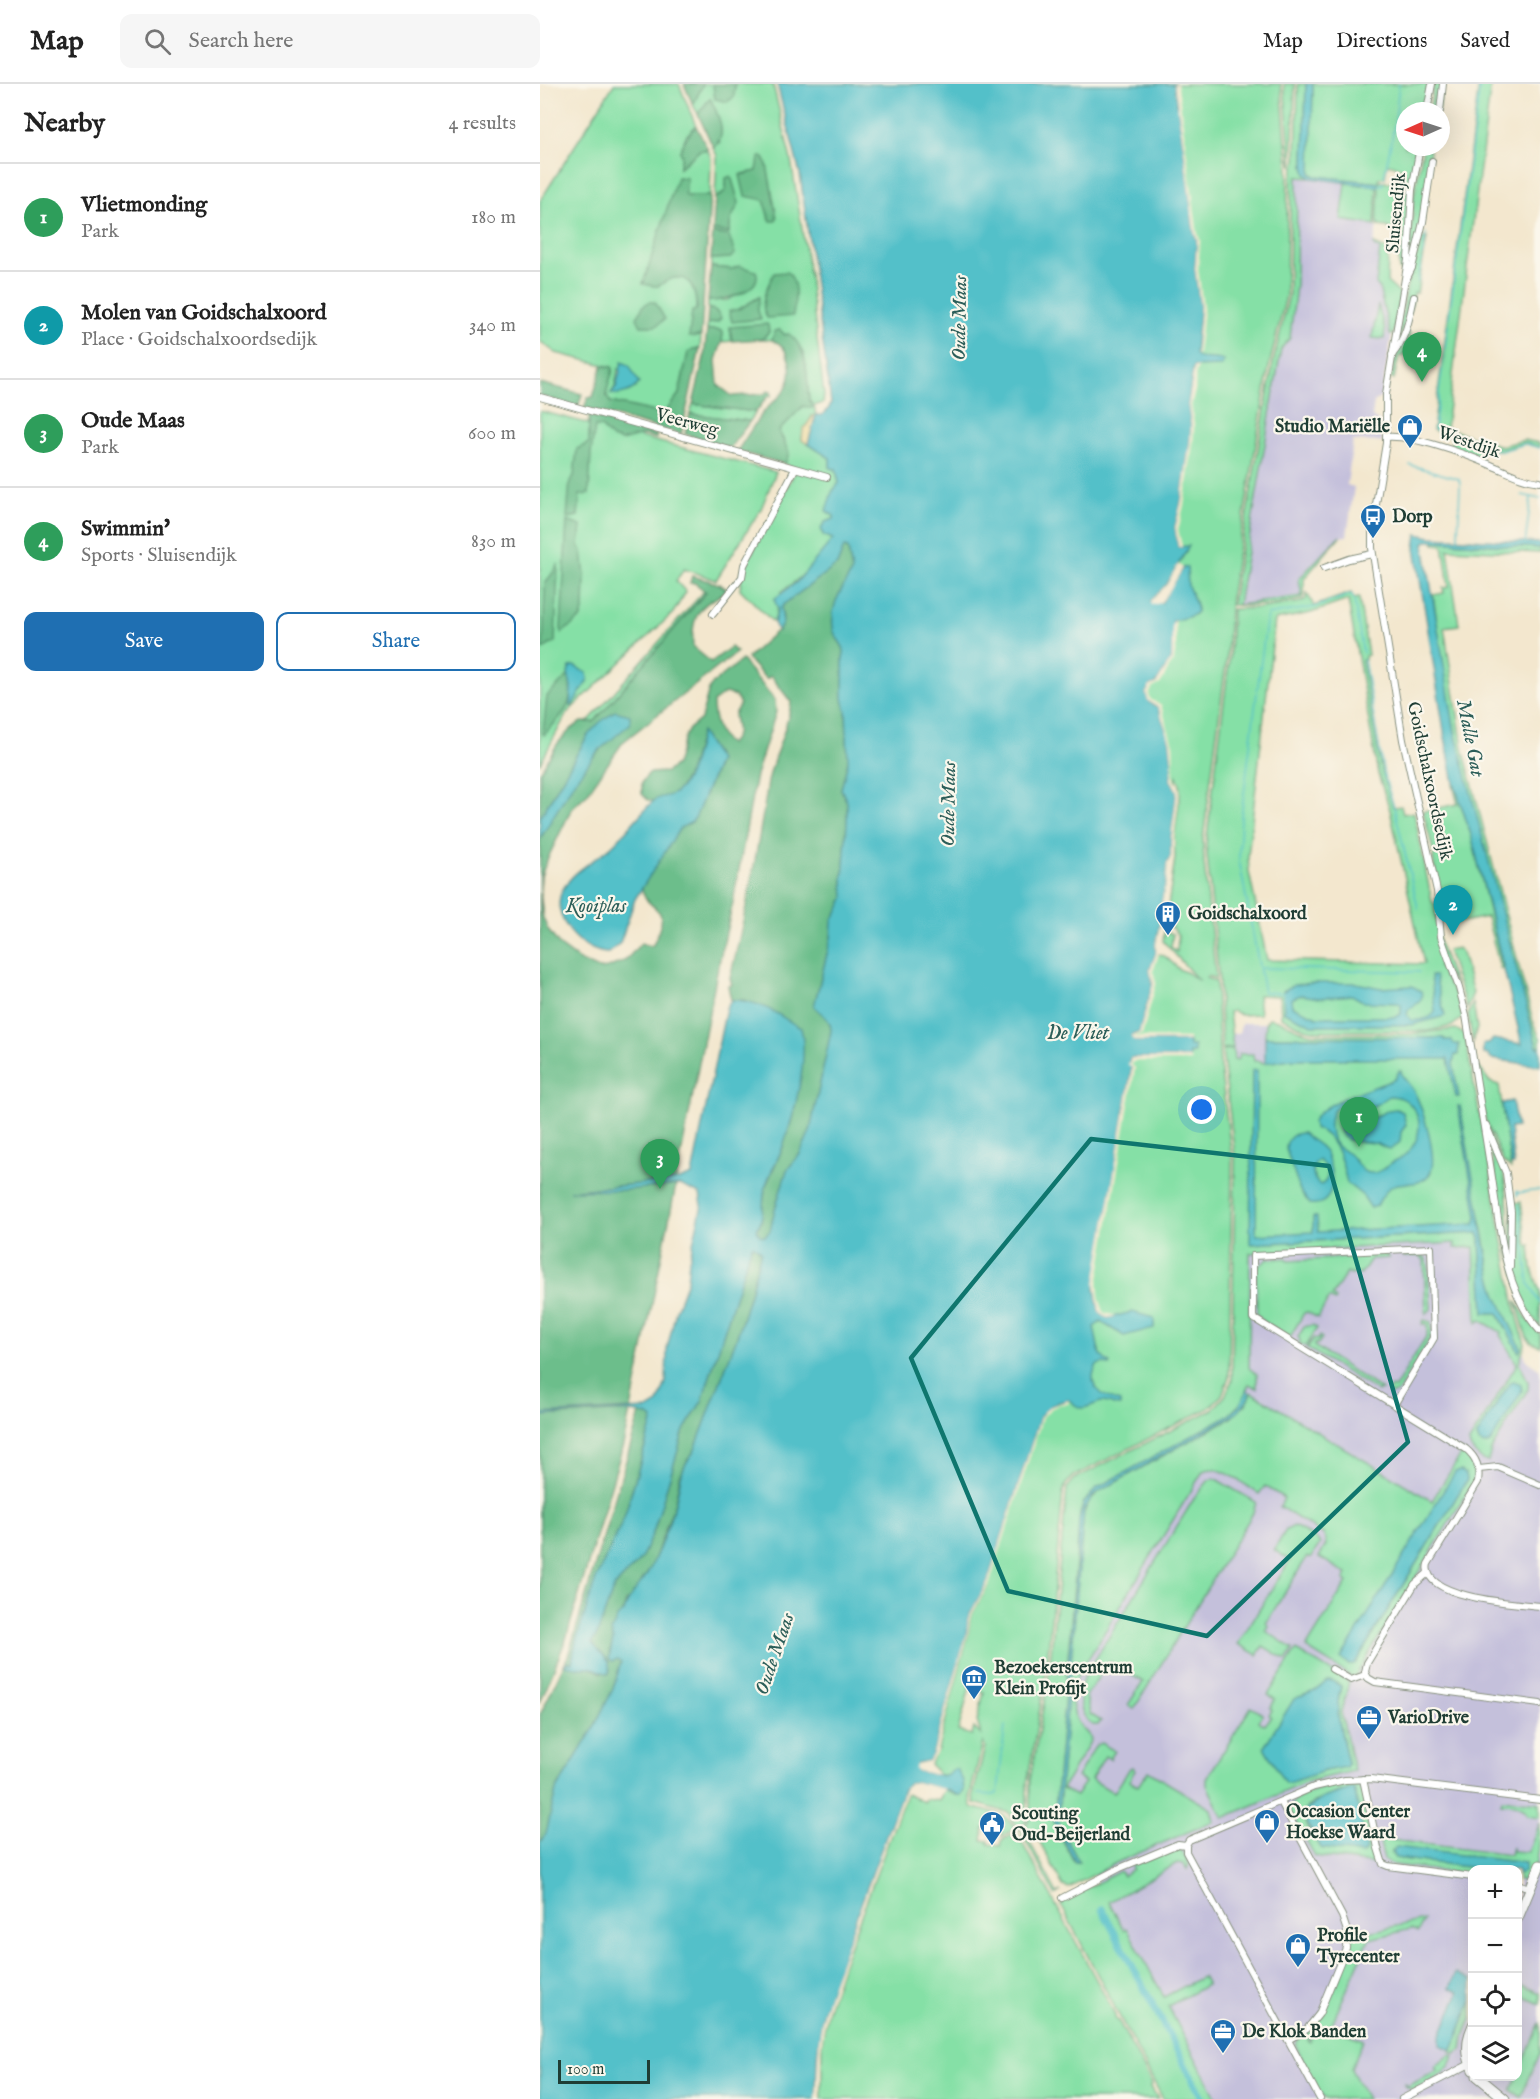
<!DOCTYPE html>
<html lang="en">
<head>
<meta charset="utf-8">
<style>
  :root { --surface:#fff; --page:#f6f6f6; --text:#222; --muted:#767676; --line:#e0e0e0; --accent:#1f6fb2 }
  body { margin:0; font-family:"IM FELL English",serif; background:var(--page); color:var(--text) }
  .controls { position:absolute; right:18px; bottom:18px; display:grid; overflow:hidden; border-radius:12px; box-shadow:0 6px 24px #0002 }
  .controls button { width:54px; height:54px; display:grid; place-items:center; padding:0; border:0; border-bottom:2px solid var(--line); background:var(--surface); color:var(--text); font:30px sans-serif }
  .compass { position:absolute; left:856px; top:18px; width:54px; height:54px; border-radius:50%; background:var(--surface); box-shadow:0 6px 24px #0002; rotate:267deg }
  .scale { position:absolute; left:18px; bottom:15px; width:92px; box-sizing:border-box; padding-left:6px; border:3px solid #1f3d34; border-top:0; font-size:16px; line-height:21px; white-space:nowrap; color:#1f3d34; -webkit-text-stroke:4px #fbf7ec; paint-order:stroke }
  .you { position:absolute; left:662px; top:1026px; width:21px; height:21px; margin:-15px; border:4px solid #fff; border-radius:50%; background:#1a73e8; box-shadow:0 0 0 9px #1a73e833 }
  .badge { display:grid; place-items:center; width:39px; height:39px; border-radius:50%; background:var(--accent); color:#fff; font-size:20px; font-weight:700 }
  .pin { position:absolute; translate:-50% -50px; filter:drop-shadow(0 2px 3px #0008) }
  .pin::after { content:''; position:absolute; top:32px; width:21px; height:18px; background:inherit; clip-path:polygon(0 0,100% 0,50% 100%) }
  .list { margin:0; padding:0; list-style:none }
  h2 { display:flex; justify-content:space-between; align-items:center; height:78px; margin:0; padding:0 24px; font-size:26px }
  h2 small { font-size:20px; font-weight:400; color:var(--muted) }
  .list li { display:grid; grid-template-columns:39px 1fr auto; gap:18px; align-items:center; box-sizing:border-box; height:108px; padding:0 24px; border-top:2px solid var(--line) }
  .list b { display:block; font-size:22px; white-space:nowrap }
  .list p { margin:0; font-size:20px; white-space:nowrap; color:var(--muted) }
  .list em { font-size:20px; font-style:normal; color:var(--muted) }
  .actions { display:flex; gap:12px; padding:18px 24px }
  .actions a { flex:1; padding:14px 0; border:2px solid var(--accent); border-radius:12px; text-align:center; font-size:21px; color:var(--accent) }
  .actions .main { background:var(--accent); color:#fff }
  .icon { flex:none; width:33px; height:33px; fill:none; stroke:currentColor; stroke-width:2; stroke-linecap:round; stroke-linejoin:round }
  .map { position:relative; flex:none; width:1000px; height:2015px; overflow:hidden }
  header { display:flex; align-items:center; gap:36px; box-sizing:border-box; height:84px; padding:0 30px; background:var(--surface); border-bottom:2px solid var(--line) }
  header strong { font-size:28px }
  nav { display:flex; gap:33px; margin-inline-start:auto; font-size:21px }
  .search { width:420px; height:54px; background:var(--page); display:flex; align-items:center; gap:15px; box-sizing:border-box; padding:0 21px; border-radius:12px; color:var(--muted); font-size:22px }
  main { display:flex }
  aside { flex:1; background:var(--surface) }
  .map>svg:first-child { display:block }
  .industrial { fill:#c4c0db; fill-rule:evenodd }
  .green { fill:#85e0a6; stroke:#528e6d; stroke-width:1.5; fill-rule:evenodd }
  .forest { fill:#6cbe8b; stroke:#467e60; stroke-width:1.5; fill-rule:evenodd }
  .sand { fill:#eeda9e; stroke:#868c69; stroke-width:1.5 }
  .water { fill:#53c0c9; stroke:#397e7e; stroke-width:1.5; fill-rule:evenodd }
  .pier { fill:#f3e7ce }
  .lines { fill:none; stroke-linecap:round; stroke-linejoin:round }
  .stream { stroke:#53c0c9; stroke-width:1.5 }
  .canal { stroke:#53c0c9; stroke-width:7 }
  .street-casing { stroke:#899281; stroke-width:8 }
  .secondary-casing { stroke:#899281; stroke-width:11 }
  .street { stroke:#fff; stroke-width:6 }
  .secondary { stroke:#fff; stroke-width:9 }
  .marked { fill:none; stroke:#0f766e; stroke-width:4.5; stroke-linejoin:round }
  .labels { text-anchor:middle; dominant-baseline:central; stroke-width:4.5; stroke-linejoin:round; paint-order:stroke }
  .street-label { font-size:18px; fill:#1f3d34; stroke:#fbf7ec }
  .poi-label { font-size:18px; font-weight:bold; fill:#1f3d34; stroke:#fbf7ec; text-anchor:start }
  .water-label { font-size:20px; font-style:italic; fill:#2c5e59; stroke:#fbf7ec }
</style>
</head>
<body>
<header>
<strong>Map</strong>
<div class="search"><svg class="icon" aria-label="search" viewBox="0 0 24 24"><circle cx="10" cy="10" r="6"/><path d="M15 15l6 6"/></svg>Search here</div>
<nav><a>Map</a><a>Directions</a><a>Saved</a></nav>
</header>
<main>
<aside>
<h2>Nearby<small>4 results</small></h2>
<ul class="list">
<li><span class="badge" style="background:#2e9e5b">1</span><div><b>Vlietmonding</b><p>Park</p></div><em>180 m</em></li>
<li><span class="badge" style="background:#0f9aa8">2</span><div><b>Molen van Goidschalxoord</b><p>Place · Goidschalxoordsedijk</p></div><em>340 m</em></li>
<li><span class="badge" style="background:#2e9e5b">3</span><div><b>Oude Maas</b><p>Park</p></div><em>600 m</em></li>
<li><span class="badge" style="background:#2e9e5b">4</span><div><b>Swimmin'</b><p>Sports · Sluisendijk</p></div><em>830 m</em></li>
</ul>
<div class="actions"><a class="main">Save</a><a>Share</a></div>
</aside>
<div class="map">
<svg width="1000" height="2015" viewBox="0 0 1000 2015">
  <rect width="100%" height="100%" fill="#fbf7ec"/>
  <filter id="ink" filterUnits="userSpaceOnUse"><feTurbulence type="fractalNoise" baseFrequency=".0167" numOctaves="2"/><feDisplacementMap in="SourceGraphic" scale="12" xChannelSelector="R" yChannelSelector="G"/><feConvolveMatrix kernelMatrix="1 2 1 2 8 2 1 2 1" color-interpolation-filters="sRGB"/></filter>
  <filter id="wash" filterUnits="userSpaceOnUse"><feTurbulence type="fractalNoise" baseFrequency=".008" numOctaves="4" result="noise"/><feDisplacementMap in="SourceGraphic" scale="24" xChannelSelector="R" yChannelSelector="G"/><feGaussianBlur stdDeviation="1.35" result="paint"/><feColorMatrix in="noise" values="0 0 0 0 0 0 0 0 0 0 0 0 0 0 0 0 0 1.4 0 .05"/><feComposite in="paint" operator="in"/></filter>
  <g filter="url(#wash)">
    <rect width="100%" height="100%" fill="#f3e7ce"/>
    <g class="industrial">
      <path d="M757 92 806 99 801 135 837 141 834 160 843 163 848 191 847 199 859 210 841 313 834 318 832 333 842 340V358L813 357 807 401 814 403 807 452 798 453 759 494 762 512 698 522 741 265 750 254 756 201Z"/>
      <path d="M702 939H725V979L693 981 692 950 699 949Z"/>
      <path d="M935 1155 954 1195 987 1277 1000 1286V2015H672L566 1817 522 1726 528 1607 648 1384 695 1364 703 1163ZM933 1786H978V1992H933Z"/>
    </g>
    <g class="green">
      <path d="M74 0H139L156 42 146 52 140 67 142 73 140 83 160 66H168L171 74 170 112H146L145 109 103 199C122 205 119 197 134 194 164 189 155 237 154 253L161 252 160 265H153L148 269 139 310 124 330 70 318C62 310 71 295 73 285L72 283 16 269 0 257V117ZM78 285 95 304 71 309 75 303Z"/>
      <path d="M163 0H173L175 15 195 4V0H233L251 76 268 182 284 311 283 319 274 322 276 331 272 332 262 353V356L290 374V384L296 385 299 399 292 408 294 435 283 451 293 455C279 476 262 494 241 508L234 539 200 505 202 488 256 386 245 380V358L238 347 263 322 271 324 272 319 269 317 264 270 247 250 245 251 240 246 235 247 232 256 222 255 229 248 190 244 192 257 182 258 183 248 179 246H167V240L178 238 176 227 168 224V217L187 216 205 208 192 185 171 183V175L190 174 189 152 173 149V146L189 149 191 135 186 98V106L180 112 175 113 177 72 173 63 180 58 164 23 158 30 153 21ZM218 85 231 136 228 131 226 117 223 114 210 113 201 90 217 87Z"/>
      <path d="M627 0H741L748 82 746 212 729 283 691 509 687 572 663 755 664 778 676 894 667 892 666 894 676 897 680 981 692 1076 689 1293 682 1311 669 1324 534 1392 526 1400 523 1408 506 1589 487 1700V1735L480 1747 469 1729 434 1719 433 1711 445 1663 443 1658 430 1711 431 1721 434 1724C451 1728 465 1727 475 1744L462 1753V1747L444 1744 442 1756 449 1757V1760L460 1762 461 1757 474 1749 478 1751 564 1910 575 1931V1934L579 1938 612 2000 611 2003 618 2015H282V1959L287 1928 302 1882 366 1710 384 1718 385 1715 399 1717 404 1705 415 1711H421L424 1706 417 1685H415L408 1691H399L390 1680 398 1665 428 1551 430 1534 447 1503 498 1338 552 1208 594 954 608 887 617 869 626 873 639 885 648 889 659 897 623 857 635 774 634 755 640 711V701L637 692 634 708 630 657 617 623 606 614 635 536 655 530 657 525 654 515 615 521 613 517 638 481 647 465 607 466ZM626 843H632L638 851 637 868 631 863 633 850 626 849ZM430 1603 444 1608 437 1637 441 1651 434 1644 432 1651 418 1647Z"/>
      <path d="M744 0H755L752 81H751Z"/>
      <path d="M758 0H766L764 81 766 90 771 94 757 93 756 201 750 254 741 265 698 521 762 512 759 495 798 453 800 452 764 495V512L762 515C739 520 714 523 692 521L696 494 733 279 749 211 751 94 756 75Z"/>
      <path d="M773 0H889L885 17 886 18 885 27H865V63H878L863 187 859 186 857 149 847 143 836 142 839 140 837 139 839 104H837L835 141 801 136 806 99 838 103V99L776 92 770 89ZM847 80 861 83 859 96 852 95 851 99 839 97V94H845Z"/>
      <path d="M894 0H902L899 27H889Z"/>
      <path d="M939 0H951L906 344 961 362 984 356 1000 359V363L984 359 961 366 944 362 940 374 910 363 913 353 893 346Z"/>
      <path d="M883 63H888L887 65 890 66 882 140 868 190 874 113Z"/>
      <path d="M882 154H887L877 209H874L872 220 856 264 867 201Z"/>
      <path d="M834 160 846 165 848 172 847 198 860 210 853 251H850L839 203 836 200 840 165 835 163Z"/>
      <path d="M838 221 845 246 844 255 832 254Z"/>
      <path d="M866 248 870 249 864 272H859L854 295H851L855 273Z"/>
      <path d="M153 320 216 328 210 337 150 330Z"/>
      <path d="M0 327 236 388 221 425 176 496 144 485 136 497 146 508 133 529 27 629 0 680Z"/>
      <path d="M894 457 1000 464V469L908 465 919 541 904 543 923 664 994 941 1000 954V963H997L920 670 909 618 893 511 904 509 903 504 909 503 903 461 895 460Z"/>
      <path d="M165 506 166 508 54 638 46 640Z"/>
      <path d="M767 509 774 522 811 509 814 515 819 514 828 571 825 572V576H822L841 684 853 723 861 722 863 730 874 728 892 818 895 820 899 859 916 903 901 880 898 882 919 917 922 934 912 942 887 947H777L763 944 741 933 740 912 718 911 720 930 701 931 693 927 689 928 693 964 682 965 679 897 666 760 690 570 692 525 722 524 761 518 766 515ZM808 516 838 690 850 726 884 880 727 876 709 788 708 772 735 536 771 529Z"/>
      <path d="M914 699 932 754 963 886 960 884 947 833 912 840 911 837 908 838 901 821 893 775 894 770 883 727 918 720 913 701Z"/>
      <path d="M918 864 922 869 933 909 927 925 907 866Z"/>
      <path d="M933 919 937 944 933 959 928 930Z"/>
      <path d="M729 934C746 936 757 948 774 950H870L916 945 925 951 975 1223 985 1260 979 1279 988 1297V1305L951 1366 948 1378C941 1377 929 1365 929 1358L977 1280 960 1251 961 1248 940 1236 937 1239 934 1163 915 1164V1159L710 1169 709 1284 717 1290V1304L709 1300 703 1317 689 1331 557 1404 544 1418 540 1430 514 1739 534 1778H539L519 1741 518 1733 543 1431 549 1417 560 1407 691 1334 706 1320 711 1308 892 1417 923 1367 934 1382V1397L816 1591 812 1593 766 1564 807 1498 804 1496 807 1490 779 1473 786 1461 784 1451 740 1423 744 1414 725 1402 719 1410C704 1401 681 1379 663 1387L534 1598C530 1614 531 1631 543 1645 546 1649 550 1650 551 1656L522 1705 536 1712 545 1698 537 1693 556 1661 561 1659 575 1667 570 1675 565 1672 551 1695 574 1709 590 1684 593 1683 595 1686 589 1697 598 1702 608 1687 671 1725 674 1737 578 1778 529 1804 523 1802 495 1749 487 1753 517 1809 521 1807 515 1811 482 1750 490 1733V1696L509 1590 527 1404 534 1395 672 1326 685 1312 692 1296 695 1073 682 966 693 965 694 976 699 975V970H713L714 977H721L722 979 753 974 913 973 915 971H918L913 960 903 954 725 953 726 938ZM942 1141 953 1203 978 1267 958 1229H944L940 1155 938 1149 710 1160ZM970 1298 939 1358 937 1352ZM926 1390 927 1396 815 1580 809 1581Z"/>
      <path d="M938 982 950 998 959 1001 971 1084 963 1078 945 1035 937 983Z"/>
      <path d="M947 1045 963 1086 967 1110 970 1176Z"/>
      <path d="M981 1118 987 1162H990L992 1184 1000 1208V1243C968 1203 972 1170 972 1121L974 1119Z"/>
      <path d="M875 1168 885 1173 888 1180 891 1225 886 1230 884 1176 879 1172 864 1173 866 1169Z"/>
      <path d="M845 1169 849 1174 831 1175 820 1191 815 1189 813 1191 807 1188 792 1212 796 1215 795 1217 789 1214 778 1234 767 1228 764 1229 750 1253 723 1237 717 1230 716 1184 728 1175 747 1174 748 1177 820 1173V1171Z"/>
      <path d="M976 1217 988 1236 1000 1250V1262L992 1259 987 1254Z"/>
      <path d="M884 1236 891 1238V1253L858 1308 850 1311 848 1308 851 1303 855 1304 887 1251V1240H882Z"/>
      <path d="M772 1241 777 1244 766 1263 759 1259 760 1256 758 1253 764 1243Z"/>
      <path d="M780 1252 782 1254 778 1260 776 1259 774 1262 842 1306 837 1307 767 1264 774 1254 778 1256Z"/>
      <path d="M674 1394 716 1418 713 1429 594 1625 588 1621 603 1598 569 1577 546 1612 550 1630 561 1637 558 1641H552C539 1630 537 1611 543 1595L655 1413 669 1396Z"/>
      <path d="M754 1442 777 1455 780 1460 770 1475 767 1473 726 1539 729 1542 726 1547 753 1565 746 1576 723 1562 717 1571 698 1560 750 1476 734 1466 746 1446Z"/>
      <path d="M756 1566 809 1598 801 1628 814 1687 770 1697 683 1734 667 1701V1694L711 1623 723 1630 718 1637 725 1641 731 1633 729 1631 732 1626 730 1624 735 1615 728 1611ZM792 1597 801 1602 797 1627 808 1680 745 1699 754 1615 775 1607Z"/>
      <path d="M812 1699 817 1701 821 1706 837 1778 836 1780 775 1772 750 1727C751 1708 796 1700 812 1699ZM801 1707 783 1765C774 1757 764 1738 763 1727L774 1718Z"/>
      <path d="M962 1715 1000 1719V1733L987 1731C984 1719 972 1720 961 1719Z"/>
      <path d="M1000 1739C1000 1757 1000 1799 978 1796V1790H980L985 1779 852 1766V1770L855 1774 944 1785 933 1786 932 1791 849 1780 844 1775 840 1759 843 1755 970 1771 972 1763V1767L988 1768Z"/>
      <path d="M638 1763 641 1766 649 1780 647 1785 644 1780 637 1779 569 1818 584 1846 587 1844 624 1913 662 1893 667 1901 628 1922 677 2015H623L521 1821 524 1816 580 1787 583 1792 593 1785 592 1781Z"/>
      <path d="M884 1836 878 1848 871 1845 829 1855 791 1942 823 1956 811 1985 827 2015H785L777 2005 756 1962 757 1957 764 1951 769 1953 768 1957 770 1958 771 1953 765 1950C784 1935 808 1877 810 1852Z"/>
      <path d="M978 1900 1000 1909V1920L978 1910Z"/>
      <path d="M932 1916V1932L924 1952 922 1966 915 1970 911 1968Z"/>
      <path d="M1000 1938V1969L981 2013 971 2006Z"/>
      <path d="M910 1971 914 1972C909 1991 888 1998 873 2006L866 2003 864 1999 868 2002 897 1987 895 1983Z"/>
    </g>
    <g class="forest">
      <path d="M144 0H163L153 21Z"/>
      <path d="M173 0H195L194 13 187 18 175 15Z"/>
      <path d="M170 14C177 29 190 51 173 63L158 30Z"/>
      <path d="M156 42 168 66H160L139 84 142 73 140 67C143 58 148 50 156 42Z"/>
      <path d="M221 73H224L227 81 237 134 235 137H231C218 114 237 118 205 112L200 91 217 87 219 74Z"/>
      <path d="M191 92 199 119 191 135 189 149 173 146 175 113 180 112 186 106V94Z"/>
      <path d="M137 93 147 94 145 109 146 112H170L161 252 149 253 152 227 156 226 157 223C155 210 153 191 134 194 128 195 123 201 117 202 113 203 107 200 103 200Z"/>
      <path d="M173 149 189 152 195 170 190 174 171 175Z"/>
      <path d="M199 182 216 187C224 207 183 217 168 217L171 183 192 185Z"/>
      <path d="M247 188C259 197 255 218 253 232L227 234C218 219 227 203 234 189Z"/>
      <path d="M219 213 218 227 221 235 192 238 189 227 199 225Z"/>
      <path d="M109 218H115L125 235 116 242H101L97 234 103 222Z"/>
      <path d="M168 224 176 227 181 234 178 238 167 240Z"/>
      <path d="M227 240 228 241 229 248 222 255 192 257 190 243Z"/>
      <path d="M167 246H179L183 248 182 258 176 276 178 301 192 312 224 310 228 307 231 308V312L227 313 216 328 153 320 164 274Z"/>
      <path d="M240 246 245 251 249 250C269 264 267 295 269 317L274 322 271 324 263 322 239 347 249 369 245 380 197 367C207 353 216 336 227 324 233 317 242 313 246 304 255 288 250 262 232 256L235 247Z"/>
      <path d="M153 265H160L141 350 44 324 48 314 53 313 62 282 72 283 73 285 66 310 70 318 124 330 139 310 148 269Z"/>
      <path d="M0 299 42 310 38 323 0 312Z"/>
      <path d="M150 330 210 337 190 364 145 350Z"/>
      <path d="M49 331 117 351 116 354 103 351 81 357 72 354 61 343H55L51 368 49 410 40 411 38 432 27 434 30 397 34 392 37 365 49 359Z"/>
      <path d="M27 437 41 442 39 462 42 467 45 492 44 524 41 534 22 549 21 544Z"/>
      <path d="M304 463 308 464 312 487C302 507 290 519 293 544 294 556 308 561 303 573V614L306 627 308 678 301 705 307 718V738L303 795 304 814 301 821 292 837 291 854 274 922C282 931 291 934 291 947L270 1047 260 1070 247 1086 235 1125 230 1148 225 1152H219L217 1145 221 1138 225 1104 243 1063 254 1028 263 966 259 943 204 916H191L188 902 192 901 190 894C206 829 218 764 228 698 233 671 248 646 251 618L231 592 226 595 207 574 241 543 243 534 241 524 244 520 297 481Z"/>
      <path d="M18 481 15 558 3 565 5 500Z"/>
      <path d="M152 492 179 500 187 505C182 511 178 513 172 516 153 526 152 545 153 563L171 578 191 563 197 568 83 658 47 710 32 724 7 776 1 792 0 806 3 834 8 846 20 862 39 876 59 885 68 884 86 876 101 859 110 862 113 861C116 853 121 844 121 836 123 823 103 822 102 803L140 744 152 738 156 732 178 680 177 672 161 649 149 689 138 706 131 712 114 717 108 716 102 710V698L109 689 126 688 136 681 144 654 149 645 161 635 169 605 173 599 202 576 235 616 236 628 216 691 193 818 177 888 136 1096 37 1106H83L136 1101 91 1325 0 1330V755C20 721 39 684 69 657L48 651 0 734V688L18 659 31 645 41 638H54L166 508 155 499H150ZM185 609 195 612 200 620 194 630C195 643 201 650 189 660 177 652 173 632 173 618Z"/>
      <path d="M29 591C35 624 24 628 4 651L3 649 7 612Z"/>
      <path d="M213 1161 221 1167 210 1210 197 1253 154 1368 148 1375 140 1392 135 1418 111 1485 102 1496 97 1507 86 1518 69 1569 81 1578 73 1605 51 1649 16 1706 6 1750 0 1758V1631L28 1572 100 1329 107 1330 113 1334 84 1434 56 1495 36 1557 32 1578H26L27 1581C39 1582 52 1583 62 1589L69 1578C64 1570 56 1566 52 1559L57 1551 74 1503 101 1475 114 1446 144 1346 162 1317 211 1163Z"/>
      <path d="M90 1327 83 1361 26 1555 0 1619V1332Z"/>
    </g>
    <path class="sand" d="M276 331 268 360 262 356 263 346 273 332Z"/>
    <g class="water">
      <path d="M237 0H634L644 66 654 147 657 157 655 185 660 222 655 270 659 274 683 276 682 282 654 283 653 286 648 321 651 342 650 358 641 419 635 443 638 463 649 462 627 500 611 517 621 519 643 484 647 483 648 502 655 518 657 528 651 532 633 537 632 574 616 600 611 601 606 609 609 618 618 623 630 657 632 678 631 696 637 707 631 754V772L627 780 626 797 622 817V828L616 859V869L610 886 613 900 599 949 593 950 591 953 596 957H649V962H654V969H649V974H591L589 977 592 983 555 1205 559 1226 563 1232 568 1234 592 1228 614 1234V1244L584 1252 561 1238 554 1243C558 1257 556 1272 570 1279L569 1281 563 1279 557 1281C545 1301 562 1313 580 1318V1322C574 1322 567 1317 561 1318 546 1322 544 1330 529 1316 516 1318 507 1322 500 1333L448 1497 428 1534 427 1549 393 1669 389 1677 377 1679V1687L404 1692 408 1691 414 1685H417L423 1697 424 1706 421 1711H417L409 1707 375 1698 370 1699 364 1705 325 1809 283 1928 277 1973 276 2015H0V1758L6 1750 16 1706 51 1649 73 1605 81 1578 77 1575 72 1577 69 1574 73 1555 71 1547 78 1532 84 1528C88 1509 105 1499 112 1481 121 1461 129 1440 135 1419 141 1399 139 1385 154 1368L197 1253 210 1210 221 1167 213 1161 211 1163 162 1317 144 1346 114 1446 101 1475 74 1503 57 1551 52 1559 69 1578 70 1588 68 1590 53 1584H41L25 1581 26 1578H32L36 1557 56 1495 84 1434 113 1335C100 1321 22 1331 0 1332V1330L108 1325 118 1319 126 1298 127 1265 136 1226 147 1197 149 1176 162 1121 160 1110 140 1101 83 1106 29 1107 139 1096 152 1091 186 924 191 916C220 916 235 929 259 943L261 944C269 976 254 1032 243 1062 238 1076 229 1090 225 1104 222 1118 225 1132 217 1145L219 1151 225 1152 230 1147 235 1125 247 1086 260 1070 270 1047 291 947C291 934 282 931 274 922L291 854 292 837 301 821 304 814 303 795 307 738V718L301 705 308 678 306 627 303 614V573C308 561 294 556 293 544 290 518 302 507 312 487L308 464 304 463 297 481 244 520 241 524 243 539 238 547 234 539 238 525 234 515 257 498 292 456 293 455 283 451 281 444 285 438 294 435V432L286 427 292 408 299 399 296 385 290 384V374L268 360 276 331H282L288 326 291 319 260 90Z"/>
      <path d="M766 0H773L771 90 776 92 839 99 838 103 771 94 766 90 764 81Z"/>
      <path d="M82 278 89 281 99 299C93 308 81 311 71 310L76 303Z"/>
      <path d="M877 450 891 453 1000 459V464L894 457H886L884 460 915 648 997 963H1000V982L951 975 948 971 943 970V960H949L953 955 982 960 932 754 914 699 905 653 875 464Z"/>
      <path d="M34 582 47 589 48 596 32 622H30L31 603 28 589 30 583Z"/>
      <path d="M75 627 90 631V640L58 667 34 698 0 755V734L48 651 59 639Z"/>
      <path d="M161 648 179 676 156 732 152 738 140 744 95 815 80 859 69 869C41 869 8 832 23 805 35 784 59 775 75 759 83 751 109 719 116 715 126 710 130 715 140 704 151 692 157 664 161 648Z"/>
      <path d="M891 892H895L905 932 872 941H772L744 928 743 907 754 901 773 899H816L841 904 872 902 881 907C885 918 875 920 868 926L867 931 871 936C878 937 891 935 895 928ZM761 911 779 914 812 911 824 918 858 919 861 921V930L856 933H777L752 922 751 915Z"/>
      <path d="M725 953 903 954 904 956H911L914 960H919L918 971H915L913 980 919 1013H916L908 975H751L725 979Z"/>
      <path d="M712 986H717L716 1151 773 1148V1133H777L778 1148 935 1140 937 1133 918 1022H920L950 1188 956 1210 981 1264 979 1268 958 1229H944L940 1155 938 1149 710 1160Z"/>
      <path d="M859 987H861C863 996 869 999 873 1006 882 1020 900 1078 889 1091 870 1111 855 1083 837 1122L831 1124 823 1112 807 1099C802 1077 797 1052 774 1044L773 1037C784 1016 833 1005 855 995ZM849 1012C860 1012 867 1015 873 1024 885 1040 878 1062 862 1073 858 1076 853 1077 850 1080 840 1087 837 1091 825 1088 818 1083 815 1075 809 1070 806 1067 801 1066 797 1062 788 1051 786 1028 801 1020 811 1015 823 1026 833 1022 839 1020 844 1015 849 1012Z"/>
      <path d="M972 1017 977 1043 970 1044 974 1081H971L962 1022 963 1019Z"/>
      <path d="M856 1025 863 1028 866 1041 861 1048 860 1058 851 1065C845 1065 843 1062 838 1060 823 1056 795 1063 799 1036L810 1027 833 1034 849 1026Z"/>
      <path d="M763 1049C768 1055 776 1058 782 1064 794 1079 800 1124 770 1120L760 1107 746 1065C746 1055 753 1049 763 1049ZM778 1076C788 1083 792 1094 781 1101 772 1097 770 1082 778 1076Z"/>
      <path d="M974 1297 981 1301 982 1307 950 1359 944 1361 939 1358 937 1352 970 1298Z"/>
      <path d="M707 1305 710 1310C707 1319 702 1325 694 1331L560 1407 552 1413 544 1426 518 1733 519 1741 539 1778H535L514 1738 537 1480 539 1435 544 1418 557 1404 689 1331 700 1321Z"/>
      <path d="M921 1387 926 1390 927 1396 814 1581H809L801 1574 915 1388Z"/>
      <path d="M787 1597H792L801 1602C793 1628 803 1654 808 1680L806 1683 784 1687 752 1698 745 1699 724 1663 754 1615 775 1607Z"/>
      <path d="M814 1704 827 1766 823 1770 781 1764 764 1733 763 1727 783 1714Z"/>
      <path d="M856 1763 985 1779 984 1787 980 1790H978V1786L944 1785 855 1774 852 1768Z"/>
      <path d="M916 1889 932 1896V1916L912 1966 900 1961V1953L919 1908 910 1904Z"/>
    </g>
    <g class="pier">
      <path d="M634 0H637L638 4 657 147 660 157 658 185 663 226 658 269 656 271 660 222 655 185 657 157 654 147 644 66Z"/>
      <path d="M654 283H658L655 290V306L651 321 654 342 653 358 644 420 638 446 642 463H638L635 443 641 419 650 358 651 342 648 321Z"/>
      <path d="M638 480 643 484 628 509 620 519 612 521 611 517 627 500Z"/>
      <path d="M635 536 636 561 634 575 620 600 612 604 609 611 610 615 621 622 633 661 634 696 640 705 634 754V773L630 781 629 797 625 818V829L619 859V869L613 887 616 900 602 950 594 953 649 954V957H596L592 955 591 952 599 949 613 900 610 886 616 869V859L622 828V817L626 797 627 780 631 772V754L637 707 631 696 632 678 630 657 618 623 608 617 606 609 611 601 616 600 632 574V540Z"/>
      <path d="M591 974H649L651 977H594L591 980 595 984 558 1200 559 1214 564 1229 576 1232 568 1234 563 1232 559 1226 555 1200 592 984 588 980Z"/>
      <path d="M529 1316 528 1320H520L510 1325 502 1334 450 1498 430 1534 428 1551 396 1670 390 1679 378 1682 395 1687 399 1691 377 1687 375 1684 376 1680 389 1677 393 1669 427 1549 428 1534 448 1497 500 1333 508 1323Z"/>
      <path d="M375 1698 404 1705 403 1708 375 1701 367 1706 309 1860 286 1929 280 1973 279 2015H276L279 1956 283 1928 293 1898 364 1705 370 1699Z"/>
    </g>
    <g class="lines">
      <g class="stream">
        <path d="M844 94 855 38 859 0"/>
        <path d="M839 101H843V98"/>
        <path d="M878 198 886 149"/>
        <path d="M936 360 894 345 940 0"/>
        <path d="M943 363 961 367 985 360 1000 364"/>
        <path d="M870 381 919 395 920 400 918 454"/>
        <path d="M982 411 1000 415"/>
        <path d="M985 460 991 413"/>
        <path d="M824 576 844 691 854 723 878 824"/>
        <path d="M721 884 879 888"/>
        <path d="M743 909 724 908 699 776 701 733 727 531 775 523 811 510 814 515 823 569"/>
        <path d="M977 1107V1112"/>
        <path d="M977 1109 1000 1106"/>
        <path d="M979 1121 989 1200 1000 1219"/>
        <path d="M438 1710 454 1711 458 1708 465 1642"/>
      </g>
      <path class="canal" d="M562 1825 663 2015"/>
    </g>
  </g>
  <g filter="url(#ink)">
    <g class="lines">
      <defs>
        <g id="street">
          <path d="M887 27 892 0"/>
          <path d="M900 27 903 0"/>
          <path d="M880 63 872 106 868 176 846 310V359L832 445V464L863 656 897 807 901 853 919 904 926 931C934 981 942 1031 950 1081 959 1135 962 1205 1000 1247"/>
          <path d="M866 196 872 184 883 138 892 77"/>
          <path d="M852 271C866 255 870 232 874 213"/>
          <path d="M0 313 287 393"/>
          <path d="M846 353C870 350 928 371 951 381 968 388 982 396 1000 398"/>
          <path d="M784 484 809 475 832 470"/>
          <path d="M173 530 202 493 204 481 255 385"/>
          <path d="M946 1041 966 1089 971 1128 970 1183"/>
          <path d="M854 1321 894 1254 891 1164 713 1172V1234L926 1365C937 1374 940 1384 938 1398L888 1480C879 1514 979 1520 1000 1522"/>
          <path d="M939 1385 958 1383 1000 1401"/>
          <path d="M888 1489 875 1500 827 1579 825 1588 828 1594 835 1598 1000 1620"/>
          <path d="M792 1585 811 1596 825 1591"/>
          <path d="M823 1695 838 1764 843 1780 848 1782 933 1793"/>
          <path d="M741 1718 802 1832 807 1847 806 1864 779 1930 767 1945 748 1956"/>
          <path d="M646 1761V1768L780 2015"/>
          <path d="M978 1800 990 1804"/>
          <path d="M522 1814 580 1784 638 1760 646 1761 649 1756 774 1703 805 1696 831 1695 1000 1716"/>
          <path d="M862 2015 930 1980"/>
        </g>
        <g id="secondary">
          <path d="M978 1834 1000 1781"/>
          <path d="M933 1941C926 1956 925 1970 933 1986"/>
          <path d="M937 1992 965 2015"/>
        </g>
      </defs>
      <use href="#street" class="street-casing"/>
      <use href="#secondary" class="secondary-casing"/>
      <use href="#street" class="street"/>
      <use href="#secondary" class="secondary"/>
    </g>
  </g>
  <path class="marked" d="M551 1055 789 1082 868 1358 667 1552 468 1507 371 1274Z"/>
  <defs>
    <symbol id="shop-pin" viewBox="-11 -11 22 30"><path d="M0 17L-7.5 6A9.5 9.5 0 1 1 7.5 6Z" fill="#1f6fb2" stroke="#fbf7ec"/><path d="M-5-2.5h2.3a2.7 3.5 0 0 1 5.4 0H5L5.5 6h-11ZM-1.5-2.5h3a1.5 2.3 0 0 0-3 0Z" fill="#fff"/></symbol>
    <symbol id="bus-pin" viewBox="-11 -11 22 30"><path d="M0 17L-7.5 6A9.5 9.5 0 1 1 7.5 6Z" fill="#1f6fb2" stroke="#fbf7ec"/><path d="M-5-6H5V4H4V6H2V4H-2V6H-4V4H-5ZM-3.5-4V0h7V-4ZM-3.5 1.2v1.5H-2V1.2ZM2 1.2v1.5H3.5V1.2Z" fill="#fff"/></symbol>
    <symbol id="building-pin" viewBox="-11 -11 22 30"><path d="M0 17L-7.5 6A9.5 9.5 0 1 1 7.5 6Z" fill="#1f6fb2" stroke="#fbf7ec"/><path d="M-4-6H4V6H1V3H-1V6H-4ZM-2.5-4.3h1.7v1.8h-1.7ZM.8-4.3h1.7v1.8H.8ZM-2.5-1h1.7V.8h-1.7ZM.8-1h1.7V.8H.8Z" fill="#fff"/></symbol>
    <symbol id="museum-pin" viewBox="-11 -11 22 30"><path d="M0 17L-7.5 6A9.5 9.5 0 1 1 7.5 6Z" fill="#1f6fb2" stroke="#fbf7ec"/><path d="M0-6L6-3V-2H-6V-3ZM-5-1h2V3h-2ZM-1-1h2V3h-2ZM3-1h2V3H3ZM-6 4H6V6H-6Z" fill="#fff"/></symbol>
    <symbol id="office-pin" viewBox="-11 -11 22 30"><path d="M0 17L-7.5 6A9.5 9.5 0 1 1 7.5 6Z" fill="#1f6fb2" stroke="#fbf7ec"/><path d="M-6-3h4V-5.5h4V-3h4V5H-6ZM-1-4.5V-3h2v-1.5ZM-6 0V1H6V0Z" fill="#fff"/></symbol>
    <symbol id="civic-pin" viewBox="-11 -11 22 30"><path d="M0 17L-7.5 6A9.5 9.5 0 1 1 7.5 6Z" fill="#1f6fb2" stroke="#fbf7ec"/><path d="M-.6-6.5H3V-4.5H.6V-3L4-1V1h2V6H-6V1h2V-1L-.6-3ZM-1.2 2.5V6h2.4V2.5Z" fill="#fff"/></symbol>
  </defs>
  <g fill-rule="evenodd">
    <use href="#shop-pin" x="855" y="328" width="30" height="40"/>
    <use href="#bus-pin" x="818" y="418" width="30" height="40"/>
    <use href="#building-pin" x="613" y="815" width="30" height="40"/>
    <use href="#museum-pin" x="419" y="1579" width="30" height="40"/>
    <use href="#office-pin" x="814" y="1619" width="30" height="40"/>
    <use href="#shop-pin" x="712" y="1723" width="30" height="40"/>
    <use href="#civic-pin" x="437" y="1725" width="30" height="40"/>
    <use href="#shop-pin" x="743" y="1847" width="30" height="40"/>
    <use href="#office-pin" x="668" y="1933" width="30" height="40"/>
  </g>
  <g class="labels">
    <g class="street-label">
      <text transform="translate(857 129) rotate(-85)">Sluisendijk</text>
      <text transform="translate(147 339) rotate(15)">Veerweg</text>
      <text transform="translate(929 359) rotate(19)">Westdijk</text>
      <text transform="translate(889 697) rotate(78)">Goidschalxoordsedijk</text>
    </g>
    <g class="poi-label">
      <text x="850" y="343" text-anchor="end">Studio Mariëlle</text>
      <text x="852" y="433">Dorp</text>
      <text x="648" y="830">Goidschalxoord</text>
      <text x="454" y="1584">Bezoekerscentrum<tspan x="454" dy="21">Klein Profijt</tspan></text>
      <text x="848" y="1634">VarioDrive</text>
      <text x="746" y="1728">Occasion Center<tspan x="746" dy="21">Hoekse Waard</tspan></text>
      <text x="472" y="1730">Scouting<tspan x="472" dy="21">Oud-Beijerland</tspan></text>
      <text x="777" y="1852">Profile<tspan x="777" dy="21">Tyrecenter</tspan></text>
      <text x="702" y="1948">De Klok Banden</text>
    </g>
    <g class="water-label">
      <text transform="translate(420 234) rotate(-89)">Oude Maas</text>
      <text transform="translate(930 654) rotate(79)">Malle Gat</text>
      <text transform="translate(409 720) rotate(-89)">Oude Maas</text>
      <text x="56" y="822">Kooiplas</text>
      <text x="538" y="949">De Vliet</text>
      <text transform="translate(235 1570) rotate(-71)">Oude Maas</text>
    </g>
  </g>
</svg>
<div class="controls">
<button>+</button>
<button>−</button>
<button><svg class="icon" aria-label="locate" viewBox="0 0 24 24"><circle cx="12" cy="12" r="6"/><path d="M12 2v4M12 18v4M2 12h4M18 12h4"/></svg></button>
<button><svg class="icon" aria-label="layers" viewBox="0 0 24 24"><path d="M12 4l9 5-9 5-9-5zM3 14l9 5 9-5"/></svg></button>
</div>
<svg class="compass" viewBox="-18 -18 36 36"><path d="M0-13l5 13h-10z" fill="#e53935"/><path d="M0 13l5-13h-10z" fill="#767676"/></svg>
<div class="scale">100 m</div>
<div class="you"></div>
<div class="pin badge" style="left:819px;top:1063px;background:#2e9e5b">1</div>
<div class="pin badge" style="left:913px;top:851px;background:#0f9aa8">2</div>
<div class="pin badge" style="left:120px;top:1105px;background:#2e9e5b">3</div>
<div class="pin badge" style="left:882px;top:298px;background:#2e9e5b">4</div>
</div>
</main>
</body>
</html>
